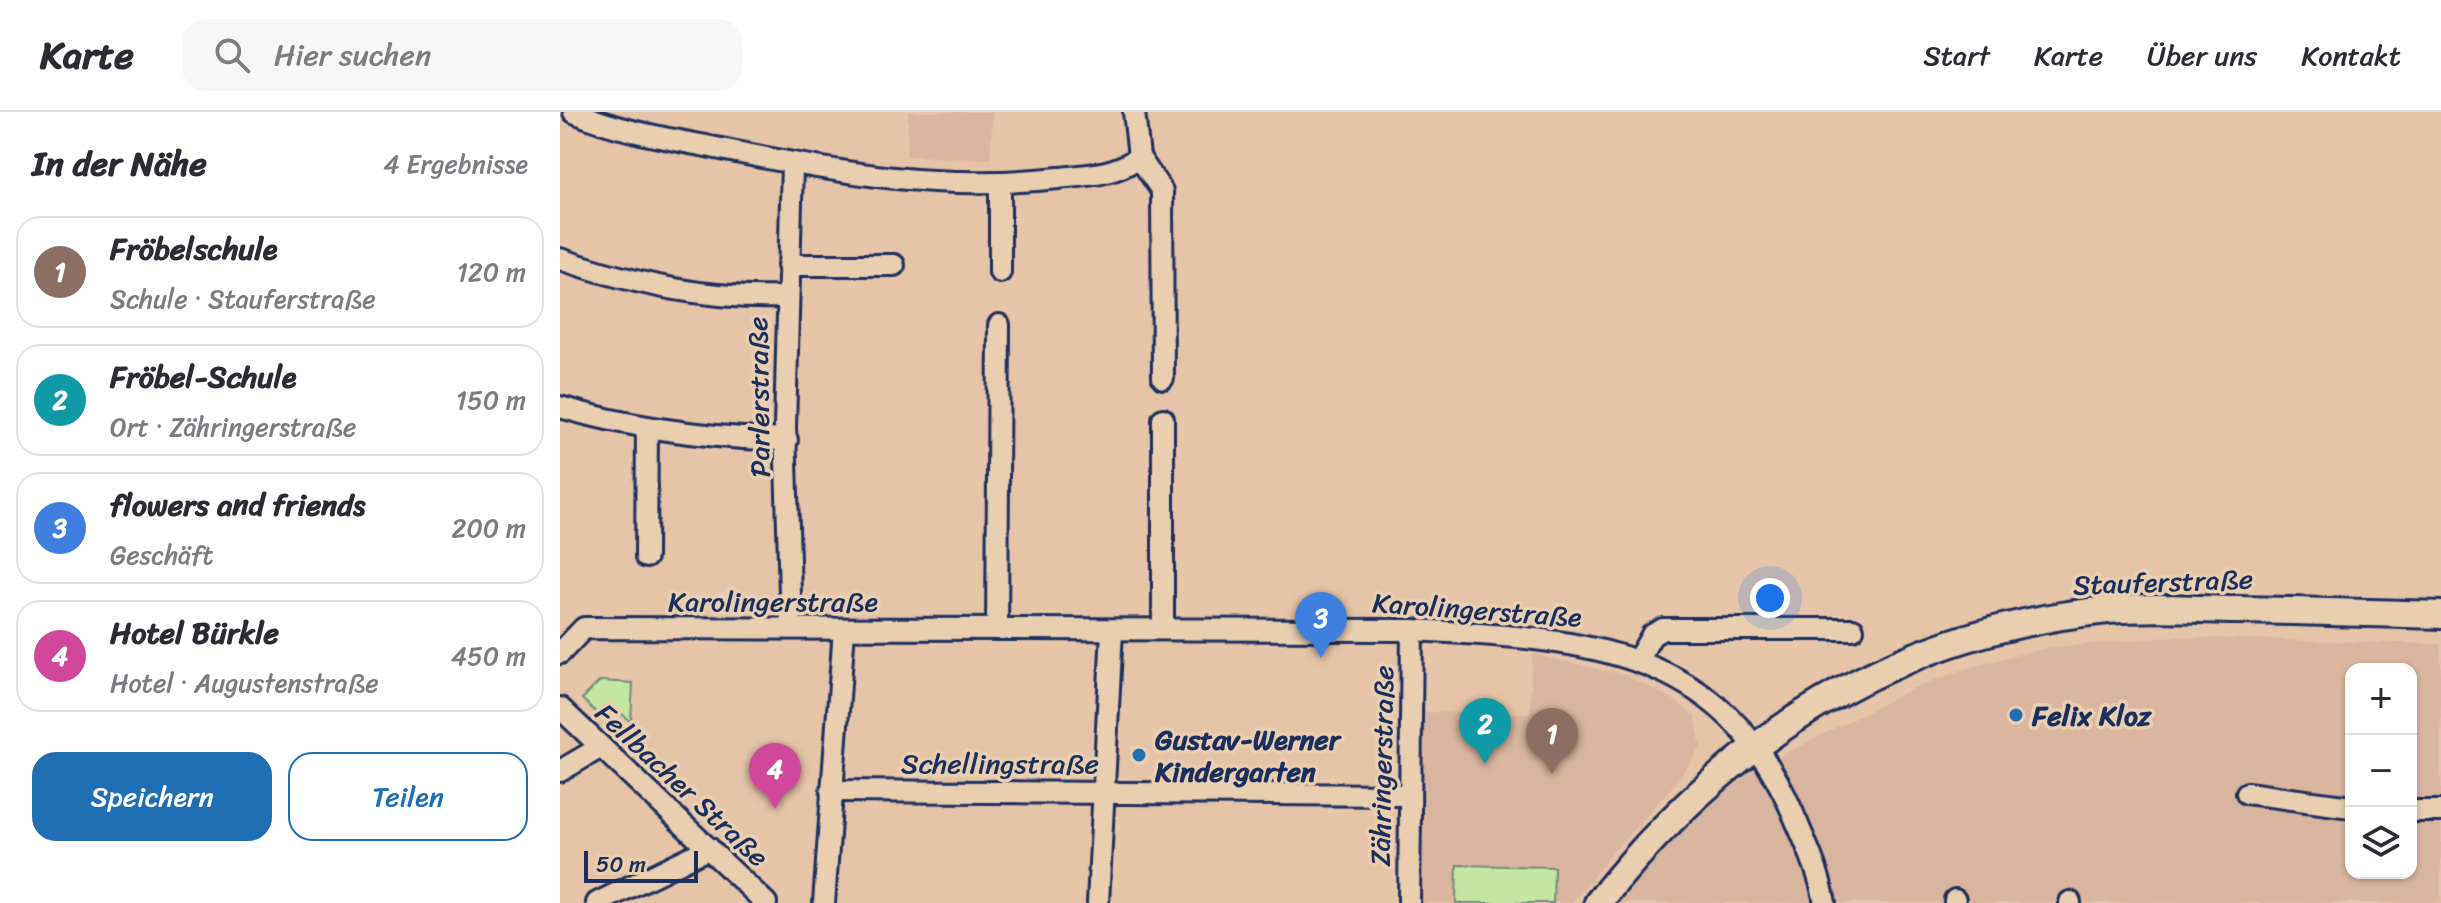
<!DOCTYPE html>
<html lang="de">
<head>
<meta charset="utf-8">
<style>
  :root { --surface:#fff; --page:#f7f7f7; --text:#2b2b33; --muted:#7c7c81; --line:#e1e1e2; --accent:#1f6fb2 }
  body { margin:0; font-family:Sriracha,sans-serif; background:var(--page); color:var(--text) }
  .controls { position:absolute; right:24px; bottom:24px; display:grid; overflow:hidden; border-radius:16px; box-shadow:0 2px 6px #0004 }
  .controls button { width:72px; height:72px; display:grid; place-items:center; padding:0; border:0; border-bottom:2px solid var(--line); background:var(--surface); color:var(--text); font:40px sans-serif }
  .scale { position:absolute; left:24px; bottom:20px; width:114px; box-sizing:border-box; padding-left:8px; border:4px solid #1b2f5e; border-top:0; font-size:22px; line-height:28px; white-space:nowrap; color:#1b2f5e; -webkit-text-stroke:6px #e9cfb0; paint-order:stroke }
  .you { position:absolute; left:1210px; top:486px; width:28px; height:28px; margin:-20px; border:6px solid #fff; border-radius:50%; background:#1a73e8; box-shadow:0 0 0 12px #1a73e833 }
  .badge { display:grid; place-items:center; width:52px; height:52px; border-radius:50%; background:var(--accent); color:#fff; font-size:26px; font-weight:700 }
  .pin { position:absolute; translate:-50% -66px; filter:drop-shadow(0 2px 4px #0008) }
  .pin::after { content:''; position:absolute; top:42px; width:28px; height:24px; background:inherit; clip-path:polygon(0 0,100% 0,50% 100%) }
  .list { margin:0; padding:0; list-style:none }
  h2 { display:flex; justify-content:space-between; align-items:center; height:104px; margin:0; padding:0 32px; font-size:34px }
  h2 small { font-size:26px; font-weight:400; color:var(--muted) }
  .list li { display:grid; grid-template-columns:52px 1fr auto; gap:24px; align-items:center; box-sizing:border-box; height:112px; margin:0 16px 16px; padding:0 16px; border:2px solid var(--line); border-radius:24px }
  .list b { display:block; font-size:30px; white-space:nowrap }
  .list p { margin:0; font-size:26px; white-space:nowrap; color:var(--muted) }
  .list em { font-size:26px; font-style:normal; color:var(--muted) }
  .actions { display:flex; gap:16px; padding:24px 32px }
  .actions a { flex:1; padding:18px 0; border:2px solid var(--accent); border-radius:24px; text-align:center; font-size:28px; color:var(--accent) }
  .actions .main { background:var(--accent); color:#fff }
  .icon { flex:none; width:44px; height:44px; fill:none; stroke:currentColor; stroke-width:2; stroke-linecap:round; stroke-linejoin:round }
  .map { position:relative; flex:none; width:1881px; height:791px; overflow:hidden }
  header { display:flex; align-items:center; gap:48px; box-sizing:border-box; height:112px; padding:0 40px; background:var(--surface); border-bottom:2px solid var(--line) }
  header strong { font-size:38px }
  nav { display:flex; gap:44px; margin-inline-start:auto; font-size:28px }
  .search { width:560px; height:72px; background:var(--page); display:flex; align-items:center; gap:20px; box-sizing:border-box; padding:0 28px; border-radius:24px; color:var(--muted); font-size:30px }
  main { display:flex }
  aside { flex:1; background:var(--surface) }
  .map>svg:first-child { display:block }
  .built { fill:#d9b59f; fill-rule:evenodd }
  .green { fill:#c3e7a1; stroke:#6f8b80; stroke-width:2 }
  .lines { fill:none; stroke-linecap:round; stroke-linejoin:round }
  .minor-casing { stroke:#1b2f5e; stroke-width:26 }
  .major-casing { stroke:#1b2f5e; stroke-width:32 }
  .minor { stroke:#e9cfb0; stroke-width:20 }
  .major { stroke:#e9cfb0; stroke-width:26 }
  .poi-dot { fill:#1f6fb2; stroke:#e9cfb0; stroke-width:3 }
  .labels { text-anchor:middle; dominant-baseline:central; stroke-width:7; stroke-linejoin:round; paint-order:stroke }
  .street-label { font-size:28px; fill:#1b2f5e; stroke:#e9cfb0 }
  .poi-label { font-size:28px; font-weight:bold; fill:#1b2f5e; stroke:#e9cfb0; text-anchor:start }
</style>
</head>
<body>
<header>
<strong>Karte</strong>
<div class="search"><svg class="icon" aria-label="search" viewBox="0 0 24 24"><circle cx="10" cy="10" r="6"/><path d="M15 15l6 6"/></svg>Hier suchen</div>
<nav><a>Start</a><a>Karte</a><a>Über uns</a><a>Kontakt</a></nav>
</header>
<main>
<aside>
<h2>In der Nähe<small>4 Ergebnisse</small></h2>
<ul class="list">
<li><span class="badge" style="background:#8d6e63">1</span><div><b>Fröbelschule</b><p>Schule · Stauferstraße</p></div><em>120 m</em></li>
<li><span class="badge" style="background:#0f9aa8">2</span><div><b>Fröbel-Schule</b><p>Ort · Zähringerstraße</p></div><em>150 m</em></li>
<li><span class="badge" style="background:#3f7fe0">3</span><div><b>flowers and friends</b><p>Geschäft</p></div><em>200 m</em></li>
<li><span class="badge" style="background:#d1479c">4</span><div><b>Hotel Bürkle</b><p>Hotel · Augustenstraße</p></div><em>450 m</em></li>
</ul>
<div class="actions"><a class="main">Speichern</a><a>Teilen</a></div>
</aside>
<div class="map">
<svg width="1881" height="791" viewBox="0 0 1881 791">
  <rect width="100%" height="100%" fill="#e6c4a8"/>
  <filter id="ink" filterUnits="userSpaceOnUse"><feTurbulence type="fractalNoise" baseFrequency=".0125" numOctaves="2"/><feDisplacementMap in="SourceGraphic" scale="16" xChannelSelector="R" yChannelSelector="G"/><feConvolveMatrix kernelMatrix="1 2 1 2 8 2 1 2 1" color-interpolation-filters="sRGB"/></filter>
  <g filter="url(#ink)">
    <g class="built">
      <path d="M348 0H433L430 47 347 44Z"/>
      <path d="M1610 525 1881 532V791H1045L1086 742 1194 658 1349 578 1407 556 1484 536ZM1791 557H1851V761H1791Z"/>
      <path d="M972 542 1065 563 1113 587 1135 604 1141 635 1115 672 1052 741 1012 791H859L861 600 970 601Z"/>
    </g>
    <g class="green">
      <path d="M40 569 73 571 71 610 54 595 42 606 22 587Z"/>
      <path d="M897 753 994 755 993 791H896Z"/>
    </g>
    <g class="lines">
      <defs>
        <g id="minor">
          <path d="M14 0C61 20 111 27 161 37 279 61 378 79 499 66 528 63 555 63 579 45"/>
          <path d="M574 0 579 45"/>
          <path d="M579 45 602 79 603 266"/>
          <path d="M440 72V160"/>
          <path d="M0 147C75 172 147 188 226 185"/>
          <path d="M228 153H334"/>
          <path d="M0 295C75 317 149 326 227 328"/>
          <path d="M603 307V517"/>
          <path d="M86 445 87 318"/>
          <path d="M231 516 225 315 232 53"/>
          <path d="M437 517 439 213"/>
          <path d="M0 541 24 516 852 518C1013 527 1159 530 1232 699 1245 730 1259 758 1265 791"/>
          <path d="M1077 549 1092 523 1103 517H1293"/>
          <path d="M0 596 206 791"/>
          <path d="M0 659 41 635"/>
          <path d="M271 679 849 683"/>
          <path d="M1687 681 1791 695"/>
          <path d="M1851 699H1881"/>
          <path d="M37 791 149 736"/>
          <path d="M264 791 284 517"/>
          <path d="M538 791 552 518"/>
          <path d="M849 791 852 518"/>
          <path d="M1395 791V788"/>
          <path d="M1510 791V790"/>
        </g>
        <path id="major" d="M1038 791C1168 626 1335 519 1548 498 1590 494 1633 497 1675 498 1744 499 1812 501 1881 503"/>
      </defs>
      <use href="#minor" class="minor-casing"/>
      <use href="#major" class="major-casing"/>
      <use href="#minor" class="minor"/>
      <use href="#major" class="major"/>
    </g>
  </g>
  <g class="poi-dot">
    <circle cx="1456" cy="603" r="8"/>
    <circle cx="579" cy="643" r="8"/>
  </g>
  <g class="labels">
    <g class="street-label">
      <text transform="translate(199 285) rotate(-91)">Parlerstraße</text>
      <text transform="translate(1603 470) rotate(-2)">Stauferstraße</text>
      <text x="213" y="489">Karolingerstraße</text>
      <text transform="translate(917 498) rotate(4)">Karolingerstraße</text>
      <text x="440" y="651">Schellingstraße</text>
      <text transform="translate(822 654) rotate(-89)">Zähringerstraße</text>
      <text transform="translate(122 673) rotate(43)">Fellbacher Straße</text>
    </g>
    <g class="poi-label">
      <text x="1472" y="603">Felix Kloz</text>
      <text x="595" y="627">Gustav-Werner<tspan x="595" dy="32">Kindergarten</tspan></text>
    </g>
  </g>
</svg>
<div class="controls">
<button>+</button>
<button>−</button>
<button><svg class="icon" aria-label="layers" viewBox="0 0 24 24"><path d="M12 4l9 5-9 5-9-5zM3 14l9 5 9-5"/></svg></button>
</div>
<div class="scale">50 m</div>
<div class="you"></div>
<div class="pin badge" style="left:992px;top:662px;background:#8d6e63">1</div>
<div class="pin badge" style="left:925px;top:652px;background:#0f9aa8">2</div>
<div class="pin badge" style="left:761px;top:546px;background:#3f7fe0">3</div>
<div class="pin badge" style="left:215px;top:697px;background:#d1479c">4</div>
</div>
</main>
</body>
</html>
